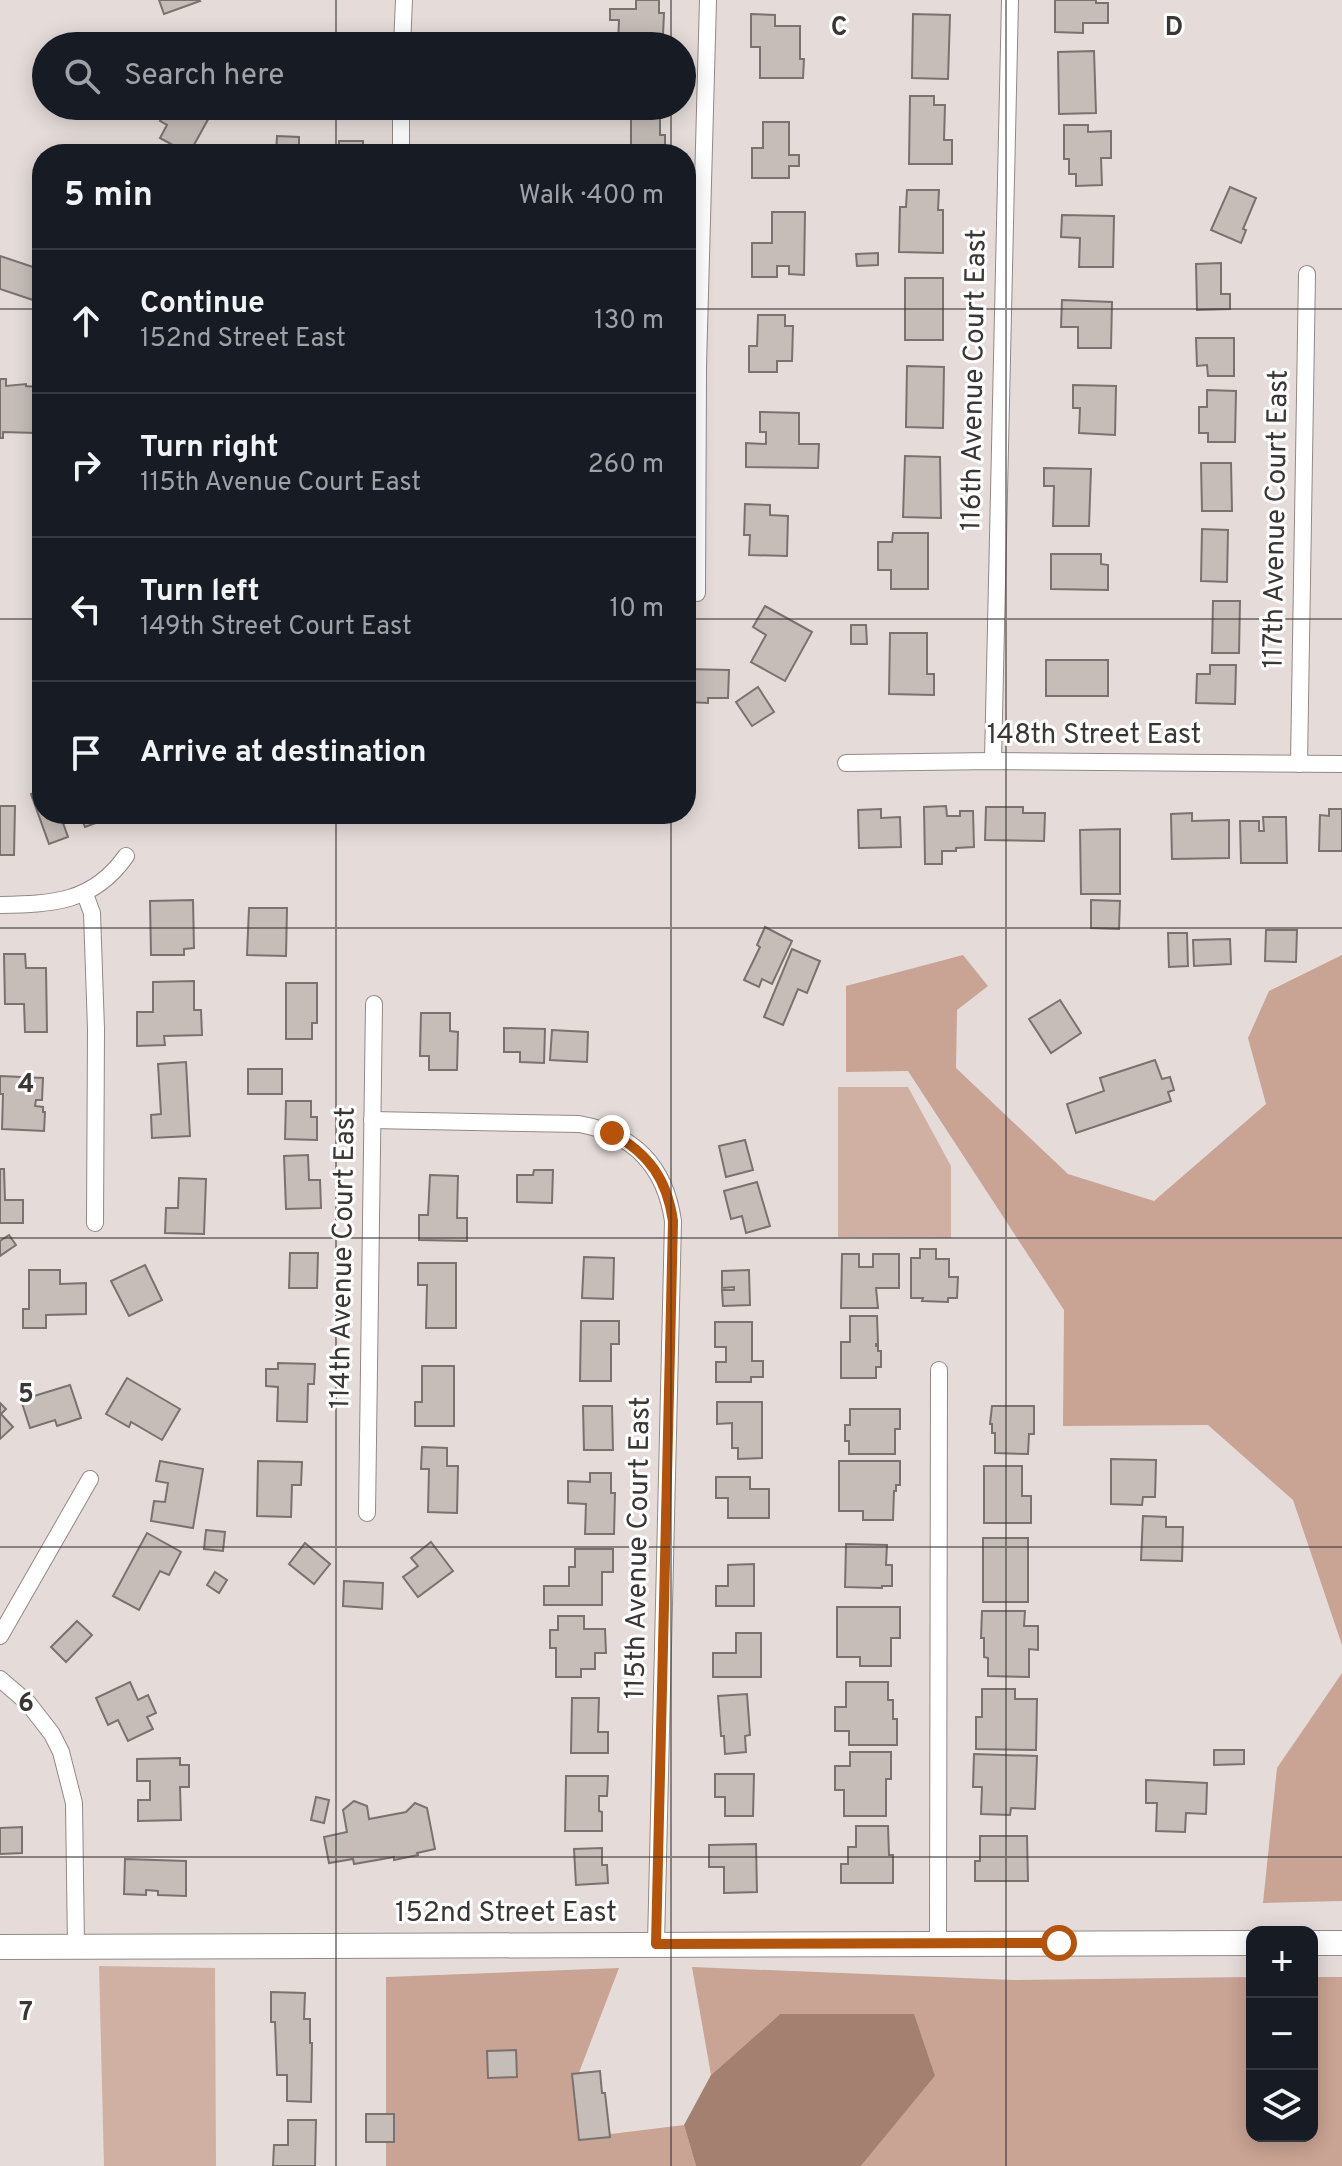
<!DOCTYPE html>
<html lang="en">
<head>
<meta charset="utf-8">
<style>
  :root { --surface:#171b24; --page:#242831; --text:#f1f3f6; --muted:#9ea1a6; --line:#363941 }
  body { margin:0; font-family:Overpass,sans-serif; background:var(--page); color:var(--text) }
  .controls { position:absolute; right:24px; bottom:24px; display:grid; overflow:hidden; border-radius:16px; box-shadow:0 4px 20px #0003 }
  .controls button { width:72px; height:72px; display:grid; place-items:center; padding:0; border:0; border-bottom:2px solid var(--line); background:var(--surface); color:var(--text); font:40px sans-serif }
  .stop { position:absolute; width:24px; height:24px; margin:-18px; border:6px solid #b45309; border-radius:50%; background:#fff }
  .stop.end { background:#b45309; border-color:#fff; box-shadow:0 2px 8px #0008 }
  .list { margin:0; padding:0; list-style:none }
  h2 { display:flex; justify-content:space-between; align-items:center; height:104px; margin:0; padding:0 32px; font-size:34px }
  h2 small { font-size:26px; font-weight:400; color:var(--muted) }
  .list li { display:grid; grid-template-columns:52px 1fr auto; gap:24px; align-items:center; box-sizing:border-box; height:144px; padding:0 32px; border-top:2px solid var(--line) }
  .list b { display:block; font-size:30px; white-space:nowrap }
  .list p { margin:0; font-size:26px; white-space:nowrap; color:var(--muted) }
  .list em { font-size:26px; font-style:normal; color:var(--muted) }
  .icon { flex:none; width:44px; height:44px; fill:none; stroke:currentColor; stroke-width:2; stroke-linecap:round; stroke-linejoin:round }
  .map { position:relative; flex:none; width:1342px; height:2166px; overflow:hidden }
  .search { position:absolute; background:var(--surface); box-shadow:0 4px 20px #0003; left:32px; top:32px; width:664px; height:88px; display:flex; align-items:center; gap:20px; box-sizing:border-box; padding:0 28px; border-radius:44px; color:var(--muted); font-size:30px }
  .panel { position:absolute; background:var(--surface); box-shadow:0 4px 20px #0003; left:32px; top:144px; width:664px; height:680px; border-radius:32px }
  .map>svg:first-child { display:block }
  .green { fill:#d0b0a3 }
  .forest { fill:#c9a393 }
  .water { fill:#a48070 }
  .building { fill:#c6bdb9; stroke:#7a726e; stroke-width:2 }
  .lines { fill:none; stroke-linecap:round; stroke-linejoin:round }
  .minor-casing { stroke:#928986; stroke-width:18 }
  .secondary-casing { stroke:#928986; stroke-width:26 }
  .minor { stroke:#fff; stroke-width:16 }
  .secondary { stroke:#fff; stroke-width:24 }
  .route { stroke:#b45309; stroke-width:10 }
  .grid { fill:none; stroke:#3a3635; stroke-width:2; stroke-opacity:0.55 }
  .labels { text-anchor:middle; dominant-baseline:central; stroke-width:6; stroke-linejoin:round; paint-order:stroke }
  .street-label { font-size:28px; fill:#3a3635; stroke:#fff }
  .grid-label { font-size:26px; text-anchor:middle; font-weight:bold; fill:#3a3635; stroke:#fff; stroke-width:6; stroke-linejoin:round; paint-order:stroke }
</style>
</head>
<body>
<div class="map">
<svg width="1342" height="2166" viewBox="0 0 1342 2166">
  <rect width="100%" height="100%" fill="#e5dcd9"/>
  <g class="green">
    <path d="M838 1087H908L951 1166V1238L838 1237Z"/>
    <path d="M99 1966 215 1968 216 2166H104Z"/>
  </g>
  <g class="forest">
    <path d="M963 955 988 986 957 1010 956 1068 1068 1174 1154 1201 1266 1104 1248 1038 1269 991 1342 955V1645L1293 1500 1208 1425 1063 1426 1064 1310 908 1071 846 1072V986Z"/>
    <path d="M1342 1673V1901L1263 1903 1277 1768Z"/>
    <path d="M692 1967 1013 1980 1252 1977V2136H1312V1977H1342V2166H861L935 2076 780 2014 711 2075Z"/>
    <path d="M619 1968 575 2083 611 2134 684 2125 696 2166H386V1977Z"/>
  </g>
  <path class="water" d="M780 2014H914L935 2076 861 2166H696L684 2125 711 2075Z"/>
  <g class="building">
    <path d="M159 0H199L200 1 164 14Z"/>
    <path d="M636 0H659V13H664L663 35H660L659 46H618L619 20H610V9H636Z"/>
    <path d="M1055 0H1096V3H1108V23H1083V33L1055 32Z"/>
    <path d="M751 14 775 15V26H800V59H804L803 78H760V47H751Z"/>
    <path d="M913 14 950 15 948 79 912 78Z"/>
    <path d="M450 38 482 39V46H450Z"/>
    <path d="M1094 51 1096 113 1059 114 1058 52Z"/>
    <path d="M910 96H934V105H945L944 140H952V164H909Z"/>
    <path d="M169 106H215L213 109 209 107 206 111 211 114 189 154 160 138 167 125 160 121Z"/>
    <rect x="448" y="106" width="33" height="7"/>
    <path d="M631 113 660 114V135H665V154H631Z"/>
    <path d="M763 122H789V155H799V166H789V178H752V148H763Z"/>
    <path d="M1064 125H1088V132L1111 131V158H1101L1102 185 1076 186V174H1069V159H1064Z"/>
    <path d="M277 136 299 137V154H276Z"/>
    <rect x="339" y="141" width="24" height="13"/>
    <path d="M1230 187 1256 198 1243 229 1246 230 1241 243 1211 230Z"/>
    <path d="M907 190H939L938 210H943V253L899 252 900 207H906Z"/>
    <path d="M772 212H805L804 275 789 274V266H777V277H752V243H772Z"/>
    <path d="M1062 215 1114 216 1113 267H1079L1080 238 1061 237Z"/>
    <path d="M878 253V265L857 266 856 254Z"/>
    <path d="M0 256 42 270V303L0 289Z"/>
    <path d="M1221 263V294H1230V309L1197 310 1196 264Z"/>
    <rect x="905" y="278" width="38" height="62"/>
    <path d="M1062 300 1112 302 1111 348H1078V327H1061Z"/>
    <path d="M758 315H785V326H793L792 361H777V372H749V346H757Z"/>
    <path d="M1196 338H1234V376H1208L1207 365 1197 366Z"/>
    <path d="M907 366 944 367 943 428 906 427Z"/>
    <path d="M0 379H6V386L26 384V386L37 387 36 433 3 432V438H0Z"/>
    <path d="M1073 385 1116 386 1115 435 1079 433 1080 408H1073Z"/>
    <path d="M1207 390 1236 391 1235 442H1208V433H1199V407H1207Z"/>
    <path d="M760 412 799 413V444H819L818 468 746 467V443L766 444V432H760Z"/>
    <path d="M905 456 940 457 941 518 903 517Z"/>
    <path d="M1201 463H1231L1232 511H1202Z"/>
    <path d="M1044 468 1091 469 1089 526H1053L1054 486H1044Z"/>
    <path d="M745 504 770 505V515L788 516 787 556 749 555 750 535H744Z"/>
    <path d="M1202 529 1228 530 1227 582 1201 581Z"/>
    <path d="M893 533H928V589H891V570H878V542H892Z"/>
    <path d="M1051 554H1101V564L1108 565V590L1051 589Z"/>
    <path d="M1213 601H1240L1239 653H1212Z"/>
    <path d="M765 606 812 632 785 681 751 662 766 635 753 627Z"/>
    <path d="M851 625H866L867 644H851Z"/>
    <path d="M890 633H927V674H934V695L889 694Z"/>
    <rect x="1046" y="660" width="62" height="36"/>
    <path d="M1210 665H1236L1235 704 1196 703 1197 674H1210Z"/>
    <path d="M686 669 729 670 728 698H708V703L686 702Z"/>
    <path d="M758 687 774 712 752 726 736 702Z"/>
    <path d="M42 790V814H105L107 819 85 827 81 817 63 823 68 837 49 844 31 794Z"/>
    <path d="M0 806H15L14 855H0Z"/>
    <path d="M946 806 947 816H960V811H973L974 847 956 848V851H942V864H925L924 807Z"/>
    <path d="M986 807H1023V813H1045L1044 841 985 840Z"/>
    <path d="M881 809V818L900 817 901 847 859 848 858 810Z"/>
    <path d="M1329 809H1342V851H1319L1320 815 1329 816Z"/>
    <path d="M1192 813V821L1229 820V858L1172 859 1171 814Z"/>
    <path d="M1263 817H1286L1287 863H1241L1240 821H1259V831H1264Z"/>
    <path d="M1120 829V894H1081L1080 830Z"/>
    <path d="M193 900 194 948 184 949V955H151L150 901Z"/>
    <path d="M1091 900 1120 901 1119 929 1091 928Z"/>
    <path d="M249 908H287L286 956 247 955Z"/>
    <path d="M765 927 792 941 772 984 762 979 759 987 744 980 760 947 757 945Z"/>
    <path d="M1266 930H1297L1296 962 1265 961Z"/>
    <path d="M1168 933H1187L1188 966 1169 967Z"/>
    <path d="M1230 939 1231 964 1194 966 1193 940Z"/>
    <path d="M792 949 820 961 807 993 798 989 783 1025 764 1017Z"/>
    <path d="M4 954H25L26 968H46L47 1032H25L24 1004H5Z"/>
    <path d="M194 981V1010H201L202 1035 164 1036 165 1045 137 1046V1012H153V982Z"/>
    <path d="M286 983H317V1023H312V1039H286Z"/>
    <path d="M1060 1000 1081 1033 1051 1053 1029 1019Z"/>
    <path d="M421 1013H450V1031L458 1032 457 1070H429V1056H420Z"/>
    <path d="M504 1028 545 1029 544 1063 520 1062V1052H504Z"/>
    <path d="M552 1030 588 1032 587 1062 550 1060Z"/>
    <path d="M1155 1060 1162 1079 1170 1077 1174 1090 1168 1092 1171 1101 1076 1133 1067 1104 1104 1091 1100 1078Z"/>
    <path d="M186 1062 190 1136 152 1138 151 1115 161 1114 158 1064Z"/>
    <rect x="248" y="1069" width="34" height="25"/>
    <path d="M0 1076 43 1078 42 1100H36L35 1106 43 1107V1112H45L44 1131 2 1129 3 1094H0Z"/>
    <path d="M286 1101H311V1117H317V1140L285 1139Z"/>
    <path d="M745 1140 753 1170 726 1177 719 1146Z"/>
    <path d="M308 1155 309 1180H320L321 1208 286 1209 284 1156Z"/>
    <path d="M0 1169H4L5 1200H23V1223H0Z"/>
    <path d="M534 1170H553L552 1203 517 1202V1175H533Z"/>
    <path d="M430 1175 458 1176 457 1218H467V1241L419 1240V1215H428Z"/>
    <path d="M179 1178 206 1179 204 1234 165 1233 166 1208H178Z"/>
    <path d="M757 1182 770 1226 746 1233 742 1216 731 1219 724 1191Z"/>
    <path d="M9 1235 16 1245 0 1256V1241Z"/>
    <path d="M920 1249H936V1259H949V1277H958L957 1298H948V1302L922 1301 923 1298H911V1258H920Z"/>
    <path d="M290 1253H318L317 1288H289Z"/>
    <path d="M842 1254H859V1267H873V1254H899V1288H876L878 1308H841Z"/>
    <path d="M584 1257 614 1258 613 1299 582 1298Z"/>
    <path d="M418 1263H456V1328H426L427 1285H418Z"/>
    <path d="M145 1265 162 1300 129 1316 111 1281Z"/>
    <path d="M29 1270H60V1284L86 1283V1314L46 1315V1328H23V1309H29Z"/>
    <path d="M749 1270 750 1305 723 1306 722 1290H734V1287L722 1288V1271Z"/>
    <path d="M850 1316H877L878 1344H876V1346H878V1351H881V1367H876V1378H841V1342H850Z"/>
    <path d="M581 1321H619V1344H611V1381H580Z"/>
    <path d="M715 1322H752V1361H763V1377H751V1382H716V1362H726V1347H715Z"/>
    <path d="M278 1363 315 1364 314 1384H308L307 1422 277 1421 278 1387 266 1386V1369H278Z"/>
    <path d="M422 1366H454V1426H415V1402H422Z"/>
    <path d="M127 1378 180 1409 162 1440 131 1422 129 1427 106 1414Z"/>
    <path d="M70 1385 81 1418 57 1426 55 1420 30 1428 21 1400Z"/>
    <path d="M717 1402H762V1458L738 1459V1448H732V1423L717 1424Z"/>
    <path d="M0 1403 6 1409 1 1414 13 1427 0 1439Z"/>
    <path d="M583 1406H612L613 1450H584Z"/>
    <path d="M992 1406H1034V1434H1029L1028 1454 995 1453V1433H992V1424H990Z"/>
    <path d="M850 1409H900V1429H895V1454H849V1441H845V1425H850Z"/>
    <path d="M422 1447 447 1448V1466H458L457 1513 428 1512 429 1469H421Z"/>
    <path d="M1111 1459 1156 1460 1155 1497H1143L1142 1505 1111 1504Z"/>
    <path d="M160 1461 203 1469 193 1528 151 1521 154 1501 165 1502 168 1483 156 1481Z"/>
    <path d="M258 1461 302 1462 301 1485H292L291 1517 257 1516Z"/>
    <path d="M839 1461H900V1485H896V1491H894L893 1520H863V1511H839Z"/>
    <path d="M984 1466H1022V1496H1031V1523H984Z"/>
    <path d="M590 1473H611V1493H615L614 1534H585L586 1504 568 1503V1481L590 1482Z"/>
    <path d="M716 1477H750V1489H769V1518H728V1498H716Z"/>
    <path d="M1143 1516 1166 1517V1527H1183L1182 1561 1141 1560Z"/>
    <path d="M206 1530 225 1532 223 1551 204 1549Z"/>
    <path d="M147 1533 181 1552 169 1575 160 1571 139 1610 113 1596Z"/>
    <rect x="983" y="1538" width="45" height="64"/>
    <path d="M431 1542 453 1571 418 1597 403 1577 418 1566 411 1558Z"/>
    <path d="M305 1543 330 1564 314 1584 289 1564Z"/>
    <path d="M846 1544 887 1545 886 1565H892V1586H882V1588L845 1587Z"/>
    <path d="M575 1549H613V1572H602V1605H544V1586H569V1567H575Z"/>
    <path d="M754 1564V1606H716V1586H728V1565Z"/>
    <path d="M215 1572 227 1580 219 1593 207 1585Z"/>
    <path d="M344 1581 383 1583 382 1609 343 1606Z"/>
    <path d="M837 1607H900V1638H891V1666H860V1657H837Z"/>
    <path d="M982 1611H1025L1024 1626H1038V1650L1029 1649V1677L988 1676V1658L984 1657V1638H981Z"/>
    <path d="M558 1616H584V1629H605L606 1653H595V1669H581V1677H556V1648H550V1630H558Z"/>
    <path d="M77 1621 92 1635 66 1662 51 1647Z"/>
    <path d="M736 1633H761V1677H713V1653H736Z"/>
    <path d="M130 1682 138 1700 148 1695 156 1713 147 1717 153 1729 128 1741 118 1720 108 1725 96 1698Z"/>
    <path d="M846 1682H888V1700H893V1719H897V1745H849V1731H835V1707H846Z"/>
    <path d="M982 1689H1015V1699H1037L1036 1750 976 1749V1717H982Z"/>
    <path d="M747 1694 750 1735 745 1736 746 1752 725 1754 724 1736H721L718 1696Z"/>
    <path d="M572 1698H599L598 1732H608V1753H571Z"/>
    <path d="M1214 1750H1244V1764L1214 1765Z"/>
    <path d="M850 1752H891V1779H886V1816H844V1790H835V1766H850Z"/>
    <path d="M974 1754 1037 1756 1035 1809 1011 1808 1010 1815 981 1814 982 1787H973Z"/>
    <path d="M180 1758V1765H189V1787H180L181 1820 138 1821V1800H150V1781H137V1759Z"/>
    <path d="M715 1774H754L753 1816H725V1797H715Z"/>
    <path d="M566 1776H608L607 1796H599V1811L602 1812V1831H565Z"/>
    <path d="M1146 1780 1207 1783 1206 1814 1186 1813 1185 1832 1156 1831 1157 1803H1146Z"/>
    <path d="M316 1797 329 1800 324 1823 311 1820Z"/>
    <path d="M354 1801 367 1806 369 1819 406 1812 415 1803 427 1808 435 1849 417 1853 418 1855 394 1860V1857L354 1864 353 1859 329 1863 324 1837 347 1832 343 1810Z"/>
    <path d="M856 1826H888L889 1855H893V1883H841V1864H848V1847H856Z"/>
    <path d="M22 1827V1853L0 1854V1828Z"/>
    <path d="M980 1836H1027L1028 1881H975V1861H980Z"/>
    <path d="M756 1844 757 1892 724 1893V1867H709V1845Z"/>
    <path d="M602 1848V1865H607L608 1883 576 1885 574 1849Z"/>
    <path d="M125 1859 186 1861V1896L158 1895V1891L146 1890V1895L124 1894Z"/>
    <path d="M271 1992 305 1993 304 2019H310V2043H312L311 2102 287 2101V2075H277L275 2022H271Z"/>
    <path d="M516 2050 517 2077 488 2078 487 2051Z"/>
    <path d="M600 2071 602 2093H605L610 2137 579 2140 572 2074Z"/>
    <rect x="366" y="2114" width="28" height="28"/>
    <path d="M288 2120H316L315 2166H273L274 2145H288Z"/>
  </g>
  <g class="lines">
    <defs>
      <g id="minor">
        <path d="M402 46 404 0"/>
        <path d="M401 154V106"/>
        <path d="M697 593 698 366 708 0"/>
        <path d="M993 761 1010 0"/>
        <path d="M846 763 993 761 1342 764"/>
        <path d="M1299 764 1307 274"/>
        <path d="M85 894 92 913 96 1029 95 1223"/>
        <path d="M0 905C52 904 93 903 126 856"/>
        <path d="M372 1120 579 1124C634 1134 665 1166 673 1221L656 1944"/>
        <path d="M367 1513 374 1004"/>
        <path d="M0 1636 90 1479"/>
        <path d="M0 1679 28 1703 52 1734 61 1752 74 1803 76 1947"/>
        <path d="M938 1943 939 1370"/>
      </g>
      <g id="secondary">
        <path d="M1312 1943H1342"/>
        <path d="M0 1947 1252 1943"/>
      </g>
    </defs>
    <use href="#minor" class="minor-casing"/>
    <use href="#secondary" class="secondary-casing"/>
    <use href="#minor" class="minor"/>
    <use href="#secondary" class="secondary"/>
  </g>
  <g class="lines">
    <path class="route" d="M612 1133C649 1154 667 1179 673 1221L656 1944 1059 1943"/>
  </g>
  <path class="grid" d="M336 0V46M671 0V46M1006 0V2166M336 106V154M671 106V154M0 309H42M686 309H1342M0 619H42M686 619H1342M336 814V2166M671 814V2166M0 928H1342M0 1238H1342M0 1547H1342M0 1857H1342"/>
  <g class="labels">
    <g class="street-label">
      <text transform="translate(975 380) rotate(-89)">116th Avenue Court East</text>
      <text transform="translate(1277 519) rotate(-89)">117th Avenue Court East</text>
      <text x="1094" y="736">148th Street East</text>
      <text transform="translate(344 1258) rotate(-89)">114th Avenue Court East</text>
      <text transform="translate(639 1548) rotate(-89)">115th Avenue Court East</text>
      <text x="506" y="1914">152nd Street East</text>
    </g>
  </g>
  <g class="grid-label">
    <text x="839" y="35">C</text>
    <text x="1174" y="35">D</text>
    <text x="26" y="1092">4</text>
    <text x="26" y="1402">5</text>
    <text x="26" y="1711">6</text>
    <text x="26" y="2020">7</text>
  </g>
</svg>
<div class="controls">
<button>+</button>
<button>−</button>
<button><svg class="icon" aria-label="layers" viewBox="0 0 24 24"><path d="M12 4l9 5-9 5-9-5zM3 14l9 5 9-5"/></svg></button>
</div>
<div class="stop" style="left:1059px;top:1943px"></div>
<div class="stop end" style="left:612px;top:1133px"></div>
<div class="search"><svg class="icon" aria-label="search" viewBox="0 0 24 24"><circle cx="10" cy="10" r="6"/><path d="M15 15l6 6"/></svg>Search here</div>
<section class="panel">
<h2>5 min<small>Walk · 400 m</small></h2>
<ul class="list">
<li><svg class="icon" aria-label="ahead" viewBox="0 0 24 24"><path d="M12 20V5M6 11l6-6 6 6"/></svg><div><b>Continue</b><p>152nd Street East</p></div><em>130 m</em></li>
<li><svg class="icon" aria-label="right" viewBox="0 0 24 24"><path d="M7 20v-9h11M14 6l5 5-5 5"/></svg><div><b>Turn right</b><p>115th Avenue Court East</p></div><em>260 m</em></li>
<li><svg class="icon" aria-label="left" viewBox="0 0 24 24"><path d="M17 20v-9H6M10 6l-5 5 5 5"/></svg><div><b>Turn left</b><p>149th Street Court East</p></div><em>10 m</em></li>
<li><svg class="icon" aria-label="arrive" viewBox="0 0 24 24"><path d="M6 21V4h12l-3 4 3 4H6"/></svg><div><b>Arrive at destination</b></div></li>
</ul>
</section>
</div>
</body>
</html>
